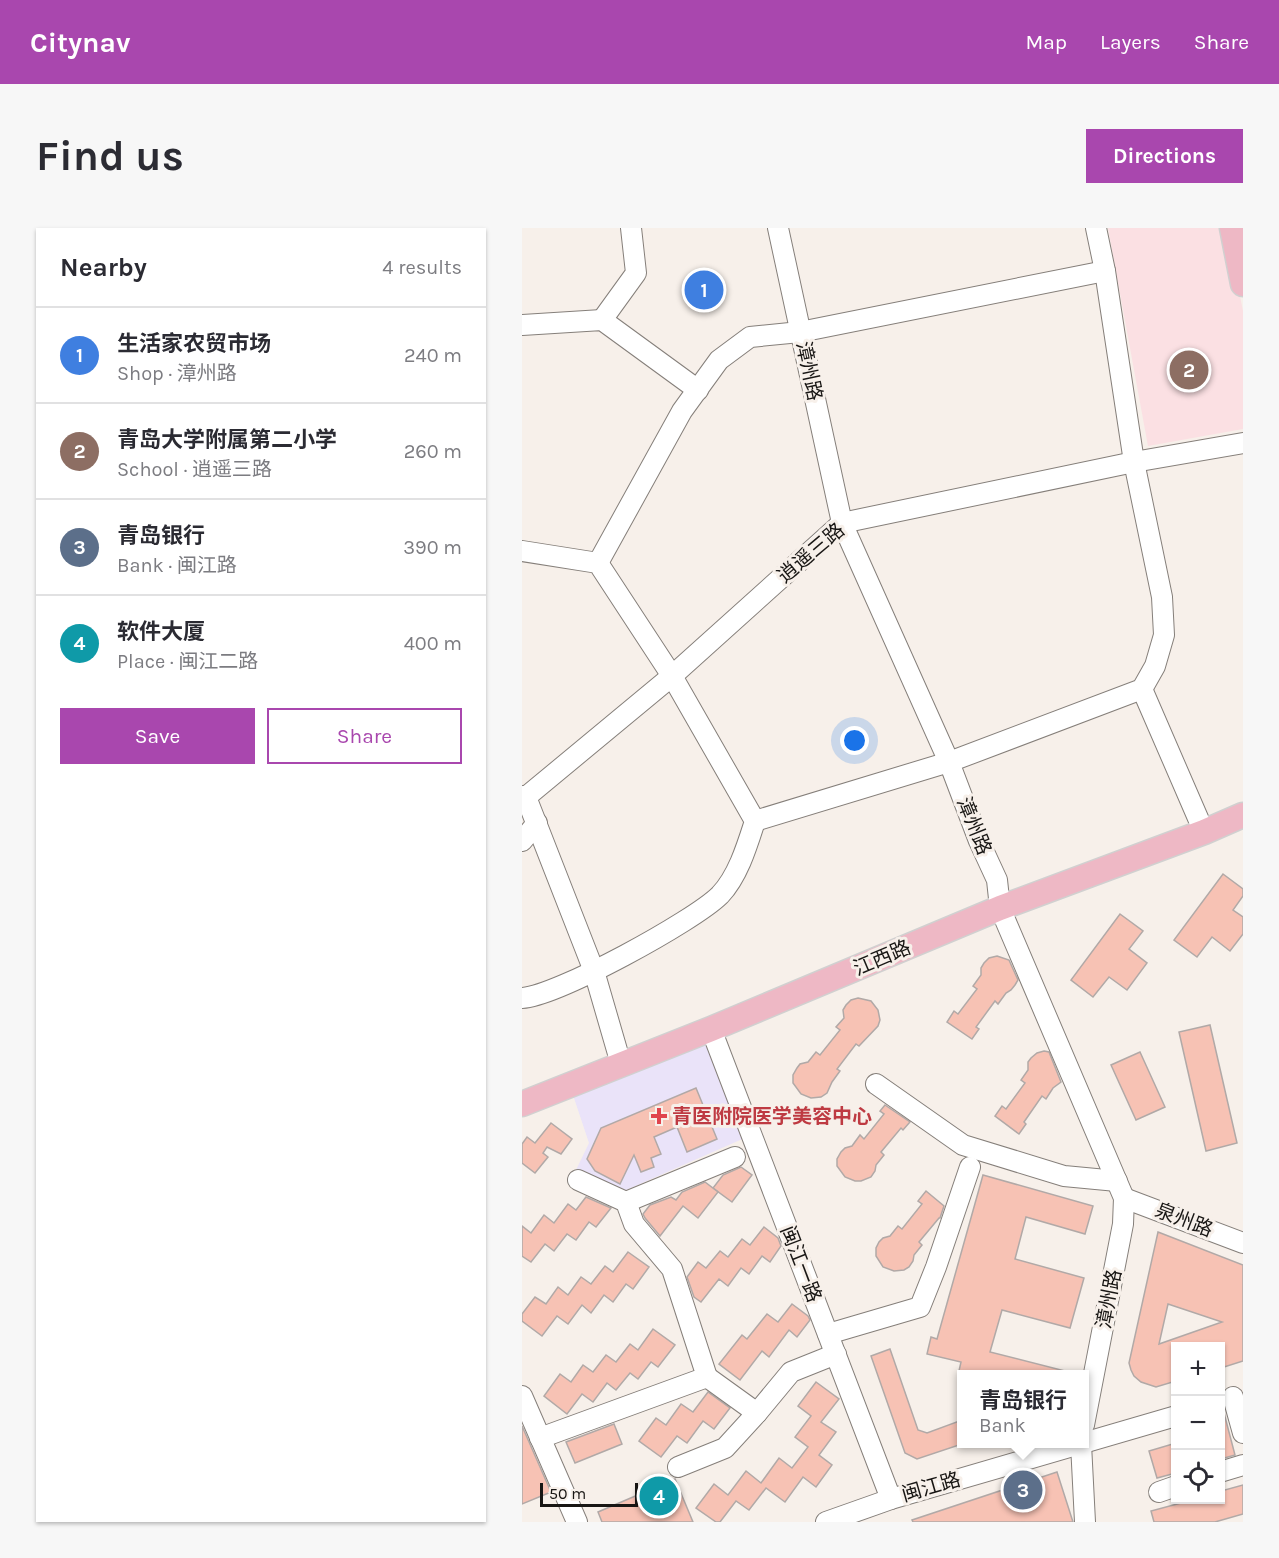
<!DOCTYPE html>
<html lang="en">
<head>
<meta charset="utf-8">
<style>
  :root { --surface:#fff; --page:#f7f7f7; --text:#2b2b33; --muted:#7c7c81; --line:#e1e1e2; --accent:#a947ae }
  body { margin:0; font-family:Karla,"Noto Sans SC",sans-serif; background:var(--page); color:var(--text) }
  .controls { position:absolute; right:18px; bottom:18px; display:grid; overflow:hidden; border-radius:0px; box-shadow:0 2px 4px #0004 }
  .controls button { width:54px; height:54px; display:grid; place-items:center; padding:0; border:0; border-bottom:2px solid var(--line); background:var(--surface); color:var(--text); font:30px sans-serif }
  .scale { position:absolute; left:18px; bottom:15px; width:98px; box-sizing:border-box; padding-left:6px; border:3px solid #181614; border-top:0; font-size:16px; line-height:21px; white-space:nowrap; color:#181614; -webkit-text-stroke:4px #f7f0ea; paint-order:stroke }
  .you { position:absolute; left:333px; top:513px; width:21px; height:21px; margin:-15px; border:4px solid #fff; border-radius:50%; background:#1a73e8; box-shadow:0 0 0 9px #1a73e833 }
  .badge { display:grid; place-items:center; width:39px; height:39px; border-radius:50%; background:var(--accent); color:#fff; font-size:20px; font-weight:700 }
  .pin { position:absolute; translate:-50% -50%; border:3px solid #fff; box-shadow:0 2px 6px #0006 }
  .popup { position:absolute; left:435px; top:1142px; width:132px; height:78px; box-sizing:border-box; display:grid; place-content:center; border-radius:0px; background:var(--surface); filter:drop-shadow(0 2px 4px #0005); font-size:20px; white-space:nowrap; color:var(--muted) }
  .popup b { font-size:22px; color:var(--text) }
  .popup::after { content:''; position:absolute; left:50%; top:100%; margin-left:-12px; border:12px solid transparent; border-top-color:var(--surface) }
  .list { margin:0; padding:0; list-style:none }
  h2 { display:flex; justify-content:space-between; align-items:center; height:78px; margin:0; padding:0 24px; font-size:26px }
  h2 small { font-size:20px; font-weight:400; color:var(--muted) }
  .list li { display:grid; grid-template-columns:39px 1fr auto; gap:18px; align-items:center; box-sizing:border-box; height:96px; padding:0 24px; border-top:2px solid var(--line) }
  .list b { display:block; font-size:22px; white-space:nowrap }
  .list p { margin:0; font-size:20px; white-space:nowrap; color:var(--muted) }
  .list em { font-size:20px; font-style:normal; color:var(--muted) }
  .actions { display:flex; gap:12px; padding:18px 24px }
  .actions a { flex:1; padding:14px 0; border:2px solid var(--accent); border-radius:0px; text-align:center; font-size:21px; color:var(--accent) }
  .actions .main { background:var(--accent); color:#fff }
  .icon { flex:none; width:33px; height:33px; fill:none; stroke:currentColor; stroke-width:2; stroke-linecap:round; stroke-linejoin:round }
  .map { position:relative; flex:none; width:721px; height:1294px; overflow:hidden; border-radius:0px }
  header { display:flex; align-items:center; gap:36px; box-sizing:border-box; height:84px; padding:0 30px; background:var(--accent); color:#fff }
  header strong { font-size:28px }
  nav { display:flex; gap:33px; margin-inline-start:auto; font-size:21px }
  .intro { display:flex; align-items:center; justify-content:space-between; box-sizing:border-box; height:144px; padding:0 36px }
  h1 { margin:0; font-size:42px }
  .button { padding:15px 27px; border-radius:0px; background:var(--accent); color:#fff; font-size:21px; font-weight:700 }
  main { display:flex; gap:36px; padding:0 36px }
  aside { flex:1; background:var(--surface); border-radius:0px; box-shadow:0 2px 4px #0004 }
  .map>svg:first-child { display:block }
  .education { fill:#fbe0e3 }
  .medical { fill:#eae3f9 }
  .building { fill:#f7c2b4; stroke:#b1a9a7; stroke-width:1.5; fill-rule:evenodd }
  .lines { fill:none; stroke-linecap:round; stroke-linejoin:round }
  .minor-casing { stroke:#857f7a; stroke-width:22 }
  .major-casing { stroke:#d1d0d0; stroke-width:27 }
  .minor { stroke:#fff; stroke-width:20 }
  .major { stroke:#eeb8c5; stroke-width:24 }
  .health-dot { fill:#e0444e; stroke:#f7f0ea; stroke-width:2 }
  .labels { text-anchor:middle; dominant-baseline:central; stroke-width:6; stroke-linejoin:round; paint-order:stroke }
  .street-label { font-size:20px; fill:#181614; stroke:#f7f0ea }
  .health-label { font-size:20px; font-weight:bold; fill:#be3a42; stroke:#f7f0ea; text-anchor:start }
</style>
</head>
<body>
<header>
<strong>Citynav</strong>
<nav><a>Map</a><a>Layers</a><a>Share</a></nav>
</header>
<div class="intro"><h1>Find us</h1><a class="button">Directions</a></div>
<main>
<aside>
<h2>Nearby<small>4 results</small></h2>
<ul class="list">
<li><span class="badge" style="background:#3f7fe0">1</span><div><b>生活家农贸市场</b><p>Shop · 漳州路</p></div><em>240 m</em></li>
<li><span class="badge" style="background:#8d6e63">2</span><div><b>青岛大学附属第二小学</b><p>School · 逍遥三路</p></div><em>260 m</em></li>
<li><span class="badge" style="background:#5c6f8a">3</span><div><b>青岛银行</b><p>Bank · 闽江路</p></div><em>390 m</em></li>
<li><span class="badge" style="background:#0f9aa8">4</span><div><b>软件大厦</b><p>Place · 闽江二路</p></div><em>400 m</em></li>
</ul>
<div class="actions"><a class="main">Save</a><a>Share</a></div>
</aside>
<div class="map">
<svg width="721" height="1294" viewBox="0 0 721 1294">
  <rect width="100%" height="100%" fill="#f7f0ea"/>
  <path class="education" d="M586 0H704L721 83V201L626 218Z"/>
  <path class="medical" d="M185 811 225 909 102 963 54 942 67 915 51 867Z"/>
  <g class="building">
    <path d="M701 646 721 661V668L711 682 721 689V706L708 723 690 709 675 729 652 712Z"/>
    <path d="M598 686 621 703 607 721 625 735 605 762 587 749 571 769 549 752Z"/>
    <path d="M475 728 487 732 496 752 493 757 489 762 484 765 476 776 473 773 454 799 457 801 450 811 425 794 432 783 436 786 455 761 451 758 459 747V740L462 735 467 730Z"/>
    <path d="M336 770 349 773 356 782 358 792 356 798 337 818 334 816 315 841 318 843 310 854 305 865 299 869 289 870 279 866 271 855V847L275 840 278 836 286 834 294 824 298 827 318 802 314 799 322 790 321 782 324 777 329 772Z"/>
    <path d="M688 797 715 915 684 923 657 804Z"/>
    <path d="M522 823 527 824 539 854 531 860 524 871 520 868 502 894 504 896 497 906 473 888 480 878 484 881 503 855 499 852 506 842V834L509 830 515 825Z"/>
    <path d="M618 824 643 879 614 892 589 837Z"/>
    <path d="M174 860 195 911 165 924 155 899 132 909 139 926 129 930 132 939 119 944 112 927 98 956 73 943 65 931 79 900Z"/>
    <path d="M363 877 388 894 381 902 379 900 359 924 362 927 354 937 353 943 349 949 339 953H333L323 949 315 938V931L319 924 323 920 330 918 338 907 342 911 362 886 358 883Z"/>
    <path d="M29 895 50 911 39 926 25 919 21 925 26 929 13 945 0 935V916L5 909 13 915Z"/>
    <path d="M219 939 230 947 210 974 191 960 201 947Z"/>
    <path d="M461 947 571 978 563 1006 504 989 493 1031 562 1050 548 1100 480 1082 468 1124 543 1143 542 1146H452L437 1143 439 1134 405 1126 409 1109 415 1111Z"/>
    <path d="M183 954 196 964 176 990 161 978 138 1008 123 990 121 986 128 977 149 969 154 972 160 964Z"/>
    <path d="M404 963 422 978 418 990H417L397 1014 400 1017 392 1027 391 1033 387 1039 382 1042 372 1043 361 1039 354 1028V1020L357 1014 361 1010 368 1008 376 998 380 1001 400 976 396 973Z"/>
    <path d="M64 969 89 980 74 999 67 994 54 1012 45 1006 32 1023 23 1016 9 1034 0 1028V998L9 1005 22 987 32 995 46 976 54 982Z"/>
    <path d="M242 999 256 1010 259 1018 248 1034 240 1028 227 1046 219 1040 206 1058 197 1051 179 1074 172 1069 165 1049 176 1034 184 1040 198 1023 206 1029 220 1011 228 1017Z"/>
    <path d="M636 1004 721 1037V1133L699 1140V1119H654V1153L634 1159 619 1154 612 1148 609 1142 607 1135ZM646 1076 700 1094 637 1116Z"/>
    <path d="M106 1024 127 1039 111 1061 104 1056 91 1074 82 1067 69 1085 60 1077 46 1096 35 1088 20 1108 0 1093V1086L13 1069 24 1076 36 1059 46 1067 59 1049 69 1056 83 1038 91 1044Z"/>
    <path d="M270 1076 286 1088 288 1092 275 1109 267 1102 247 1129 240 1123 218 1152 197 1136 220 1107 225 1111 245 1086 256 1094Z"/>
    <path d="M131 1101 153 1117 136 1139 129 1134 116 1151 108 1145 94 1162 85 1155 71 1174 60 1166 45 1186 22 1168 38 1146 49 1154 61 1137 71 1144 84 1127 94 1134 108 1116 116 1122Z"/>
    <path d="M368 1121 396 1202 405 1205 440 1192V1216L395 1231 383 1225 349 1128Z"/>
    <path d="M294 1154 317 1171 299 1194 314 1204 297 1227 310 1237 294 1259 281 1249 263 1274 244 1260 227 1282 214 1273 198 1294H194L174 1280 192 1256 206 1267 224 1243 239 1255 257 1230 270 1240 286 1219 273 1209 289 1188 276 1178Z"/>
    <path d="M186 1164 208 1180 192 1201 181 1193 165 1215 155 1208 139 1229 117 1213 134 1190 144 1197 159 1176 171 1184Z"/>
    <path d="M699 1185H702L713 1227 699 1231Z"/>
    <path d="M92 1196 100 1216 53 1235 44 1214Z"/>
    <path d="M0 1198 29 1264 0 1276Z"/>
    <path d="M654 1215V1245L635 1250 627 1223Z"/>
    <path d="M535 1244 551 1294H391L390 1292Z"/>
    <path d="M153 1251 171 1294H80L76 1284Z"/>
    <path d="M721 1257V1286L693 1294H632L629 1283 670 1272H699V1263Z"/>
  </g>
  <g class="lines">
    <defs>
      <g id="minor">
        <path d="M256 0 320 295 427 534 457 613 475 652 478 680 602 970 601 996 562 1197"/>
        <path d="M80 92 114 45 109 0"/>
        <path d="M0 97 80 92 176 162"/>
        <path d="M0 323 76 335 150 448 233 593C225 618 216 648 198 667 172 693 35 768 0 770"/>
        <path d="M76 335 160 183 197 132 228 109 278 104 583 43"/>
        <path d="M620 461 682 604"/>
        <path d="M0 568 4 569 150 448 320 295 612 234 721 215"/>
        <path d="M4 569 72 743 99 836"/>
        <path d="M233 593 427 534 620 461 633 438 642 407 640 369 612 234 583 43 574 0"/>
        <path d="M0 613 15 595"/>
        <path d="M189 801 369 1271"/>
        <path d="M354 856 441 917 542 948 595 953"/>
        <path d="M602 970 721 1015"/>
        <path d="M104 974 213 929"/>
        <path d="M306 1106 398 1079 414 1039 448 939"/>
        <path d="M0 1168 55 1294"/>
        <path d="M711 1169 721 1205"/>
        <path d="M235 1185 269 1144 314 1126"/>
        <path d="M18 1210 185 1149 150 1041 112 996 104 974 56 952"/>
        <path d="M559 1216 563 1294"/>
        <path d="M156 1239 203 1220 235 1185 185 1149"/>
        <path d="M698 1244 721 1237"/>
        <path d="M637 1264 654 1258"/>
        <path d="M304 1294 369 1271 654 1188"/>
      </g>
      <g id="major">
        <path d="M710 0 721 56"/>
        <path d="M0 876 189 801 478 680 682 604 721 587"/>
      </g>
    </defs>
    <use href="#minor" class="minor-casing"/>
    <use href="#major" class="major-casing"/>
    <use href="#minor" class="minor"/>
    <use href="#major" class="major"/>
  </g>
  <path class="health-dot" d="M134 879h6v6h6v6h-6v6h-6v-6h-6v-6h6z"/>
  <g class="labels">
    <g class="street-label">
      <text transform="translate(287 143) rotate(78)">漳州路</text>
      <text transform="translate(289 325) rotate(-40)">逍遥三路</text>
      <text transform="translate(452 598) rotate(68)">漳州路</text>
      <text transform="translate(360 730) rotate(-23)">江西路</text>
      <text transform="translate(662 992) rotate(21)">泉州路</text>
      <text transform="translate(279 1036) rotate(69)">闽江一路</text>
      <text transform="translate(587 1071) rotate(-79)">漳州路</text>
      <text transform="translate(409 1259) rotate(-16)">闽江路</text>
    </g>
    <g class="health-label">
      <text x="150" y="888">青医附院医学美容中心</text>
    </g>
  </g>
</svg>
<div class="controls">
<button>+</button>
<button>−</button>
<button><svg class="icon" aria-label="locate" viewBox="0 0 24 24"><circle cx="12" cy="12" r="6"/><path d="M12 2v4M12 18v4M2 12h4M18 12h4"/></svg></button>
</div>
<div class="scale">50 m</div>
<div class="you"></div>
<div class="pin badge" style="left:182px;top:62px;background:#3f7fe0">1</div>
<div class="pin badge" style="left:667px;top:142px;background:#8d6e63">2</div>
<div class="pin badge" style="left:501px;top:1262px;background:#5c6f8a">3</div>
<div class="popup"><b>青岛银行</b>Bank</div>
<div class="pin badge" style="left:137px;top:1268px;background:#0f9aa8">4</div>
</div>
</main>
</body>
</html>
